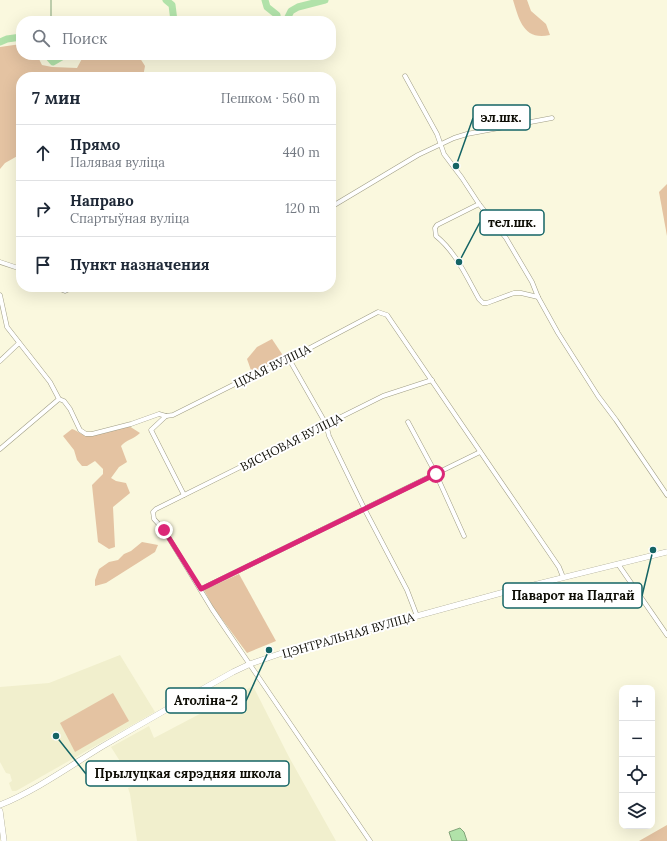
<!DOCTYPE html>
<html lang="ru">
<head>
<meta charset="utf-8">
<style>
  :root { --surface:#fff; --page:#f2f2f3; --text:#1f2937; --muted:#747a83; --line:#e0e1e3 }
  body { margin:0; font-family:Lora,serif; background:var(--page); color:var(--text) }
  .controls { position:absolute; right:12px; bottom:12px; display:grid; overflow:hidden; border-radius:8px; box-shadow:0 4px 16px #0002 }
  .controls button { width:36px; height:36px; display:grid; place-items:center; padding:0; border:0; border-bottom:1px solid var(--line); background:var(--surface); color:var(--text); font:20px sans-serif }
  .stop { position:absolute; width:12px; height:12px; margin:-9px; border:3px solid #db2777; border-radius:50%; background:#fff }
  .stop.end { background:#db2777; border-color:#fff; box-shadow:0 1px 4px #0008 }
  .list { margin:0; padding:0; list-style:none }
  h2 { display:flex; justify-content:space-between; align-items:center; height:52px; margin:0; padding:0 16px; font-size:17px }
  h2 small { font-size:13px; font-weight:400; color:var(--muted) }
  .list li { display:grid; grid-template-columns:26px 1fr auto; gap:12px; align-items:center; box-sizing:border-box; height:56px; padding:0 16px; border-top:1px solid var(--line) }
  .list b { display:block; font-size:15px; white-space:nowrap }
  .list p { margin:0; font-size:13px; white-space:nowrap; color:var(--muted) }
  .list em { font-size:13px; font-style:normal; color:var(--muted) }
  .icon { flex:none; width:22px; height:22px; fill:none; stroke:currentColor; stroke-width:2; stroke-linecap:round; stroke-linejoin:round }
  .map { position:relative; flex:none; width:667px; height:841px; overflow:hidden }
  .search { position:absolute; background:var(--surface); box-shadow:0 4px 16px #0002; left:16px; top:16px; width:320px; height:44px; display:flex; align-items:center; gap:10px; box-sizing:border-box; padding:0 14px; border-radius:16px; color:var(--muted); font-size:15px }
  .panel { position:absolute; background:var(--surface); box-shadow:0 4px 16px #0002; left:16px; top:72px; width:320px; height:220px; border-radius:16px }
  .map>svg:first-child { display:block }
  .built { fill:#f1efcd }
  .green { fill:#e4c3a2 }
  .water { fill:#b1e2a9; stroke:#80a278 }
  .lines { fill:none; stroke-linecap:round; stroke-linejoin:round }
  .stream { stroke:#80a278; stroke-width:1 }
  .river { stroke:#b1e2a9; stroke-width:7 }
  .street-casing { stroke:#9f9d85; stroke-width:5 }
  .secondary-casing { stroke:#9f9d85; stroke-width:6 }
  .street { stroke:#fff; stroke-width:4 }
  .secondary { stroke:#fff; stroke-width:5.5 }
  .route { stroke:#db2777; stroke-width:5 }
  .labels { text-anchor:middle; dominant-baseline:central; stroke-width:4; stroke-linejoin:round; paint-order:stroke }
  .street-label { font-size:12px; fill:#0e0d05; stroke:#fff }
  .leader { fill:none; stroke:#146465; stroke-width:1.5 }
  .callout-dot { fill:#146465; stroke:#fff; stroke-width:1.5 }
  .callout { fill:#fff; stroke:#146465; stroke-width:1.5 }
  .callout-label { font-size:13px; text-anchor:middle; font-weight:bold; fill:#0e0d05 }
</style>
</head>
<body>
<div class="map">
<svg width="667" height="841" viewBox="0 0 667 841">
  <rect width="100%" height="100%" fill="#faf8de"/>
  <g class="built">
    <path d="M120 655 155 712 16 791H12L9 783 12 781 10 774 6 773 0 762V687L49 683Z"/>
    <path d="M251 687 254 688 289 757 336 841H137L130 794 128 788 135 785 111 747 149 726 154 738Z"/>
  </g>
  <g class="green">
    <path d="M513 0H527L531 11 546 24 550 35C524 41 519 20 513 0Z"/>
    <path d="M21 44V55H37L42 65 52 67 77 68 84 55H138L145 66 143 77H21V154L5 163 0 169V47Z"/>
    <path d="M667 184V236L659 192Z"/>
    <path d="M272 339 284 357 252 373 247 359 257 347Z"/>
    <path d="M129 426 140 433C134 439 126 440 121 446L127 462 119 467 111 478 116 481 126 483 130 493 113 507 115 547 109 549 98 542 92 485 103 474V469L95 461 87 466H82L77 460 74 450 63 436 72 429C78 431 81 435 87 435 96 436 119 428 129 426Z"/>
    <path d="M142 542 158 545 155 552 106 583 95 586V580L99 569 109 562 118 560 124 554 131 551Z"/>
    <path d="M239 574 276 641 247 653 213 607 204 590Z"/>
    <path d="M113 693 129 721 75 752 60 723Z"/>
    <path d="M667 825V841H639Z"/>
  </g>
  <path class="water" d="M460 828 464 832 467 841H452L449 832Z"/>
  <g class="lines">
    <path class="stream" d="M51 21V0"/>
    <g class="river">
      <path d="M166 0 172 5 174 21"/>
      <path d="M265 0 267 7 277 15 278 21"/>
      <path d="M286 21 291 11 298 7 325 0"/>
      <path d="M0 42 7 39 21 37"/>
      <path d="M47 55 53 62 65 55"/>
    </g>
    <defs>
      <g id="street">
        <path d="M405 76 437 134 444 154 462 178 479 204 506 238 532 282 538 297 558 333 598 396 616 420 667 495"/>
        <path d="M479 204 437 225 435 228 436 236C456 252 467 278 479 299L483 303H487L514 293H521L538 297"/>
        <path d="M331 207 418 155 454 138 467 134 552 118"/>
        <path d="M0 262 21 269"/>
        <path d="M55 287 65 291 74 287"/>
        <path d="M0 295 7 327 50 382 59 399 64 401 70 409 80 430 86 434H92L131 424 159 414 166 416"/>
        <path d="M289 359 326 424 329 436 365 510 407 590 417 616"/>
        <path d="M0 361 19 343"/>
        <path d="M166 416 173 415 247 378 289 359 378 312 387 315 559 567 563 577"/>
        <path d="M166 416 151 430 184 495"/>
        <path d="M408 422 436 474 464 536"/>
        <path d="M0 449 59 399"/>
        <path d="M618 564 667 635"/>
        <path d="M201 589 480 452"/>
        <path d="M370 841 212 609 164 530 154 519 153 512 156 509 383 396 432 380"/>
      </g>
      <g id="secondary">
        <path d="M0 805C35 791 70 766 103 746 146 721 190 696 233 672L250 664 282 653 501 593 667 552"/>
        <path d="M0 811 4 841"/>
      </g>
    </defs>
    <use href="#street" class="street-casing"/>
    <use href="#secondary" class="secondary-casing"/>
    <use href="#street" class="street"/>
    <use href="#secondary" class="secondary"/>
  </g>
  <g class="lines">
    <path class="route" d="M164 530 201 589 436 474"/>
  </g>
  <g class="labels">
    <g class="street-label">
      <text transform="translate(272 366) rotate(-26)">ЦІХАЯ ВУЛІЦА</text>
      <text transform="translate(291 442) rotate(-27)">ВЯСНОВАЯ ВУЛІЦА</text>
      <text transform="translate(348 635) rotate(-16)">ЦЭНТРАЛЬНАЯ ВУЛІЦА</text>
    </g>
  </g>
  <path class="leader" d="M456 166L473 118M459 262L480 222M653 550L642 596M269 650L246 701M56 736L86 774"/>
  <g class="callout-dot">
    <circle cx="456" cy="166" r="4"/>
    <circle cx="459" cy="262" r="4"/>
    <circle cx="653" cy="550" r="4"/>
    <circle cx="269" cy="650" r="4"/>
    <circle cx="56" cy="736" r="4"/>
  </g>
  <g class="callout">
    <rect x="473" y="105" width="57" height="25" rx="4"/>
    <rect x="480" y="210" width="64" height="25" rx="4"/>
    <rect x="503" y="583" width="139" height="25" rx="4"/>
    <rect x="166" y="688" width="80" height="25" rx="4"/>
    <rect x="86" y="761" width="203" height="25" rx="4"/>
  </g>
  <g class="callout-label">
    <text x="501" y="122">эл.шк.</text>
    <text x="512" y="227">тел.шк.</text>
    <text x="573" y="600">Паварот на Падгай</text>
    <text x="206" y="705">Атоліна-2</text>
    <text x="188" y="778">Прылуцкая сярэдняя школа</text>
  </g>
</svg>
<div class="controls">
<button>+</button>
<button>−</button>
<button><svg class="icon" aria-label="locate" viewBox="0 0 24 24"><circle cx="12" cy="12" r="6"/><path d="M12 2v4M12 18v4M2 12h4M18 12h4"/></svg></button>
<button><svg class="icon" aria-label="layers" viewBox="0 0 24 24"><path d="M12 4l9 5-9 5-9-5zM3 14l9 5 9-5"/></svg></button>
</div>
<div class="stop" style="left:436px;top:474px"></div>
<div class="stop end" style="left:164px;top:530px"></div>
<div class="search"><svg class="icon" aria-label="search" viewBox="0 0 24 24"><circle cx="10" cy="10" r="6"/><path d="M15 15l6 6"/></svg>Поиск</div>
<section class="panel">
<h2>7 мин<small>Пешком · 560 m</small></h2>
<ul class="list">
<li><svg class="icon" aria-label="ahead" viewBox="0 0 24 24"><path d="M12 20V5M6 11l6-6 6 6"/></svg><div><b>Прямо</b><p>Палявая вуліца</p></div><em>440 m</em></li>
<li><svg class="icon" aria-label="right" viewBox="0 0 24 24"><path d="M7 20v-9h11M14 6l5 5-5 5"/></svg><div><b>Направо</b><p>Спартыўная вуліца</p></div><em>120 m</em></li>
<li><svg class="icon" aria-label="arrive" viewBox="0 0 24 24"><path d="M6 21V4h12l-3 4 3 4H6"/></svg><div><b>Пункт назначения</b></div></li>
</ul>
</section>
</div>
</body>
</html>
